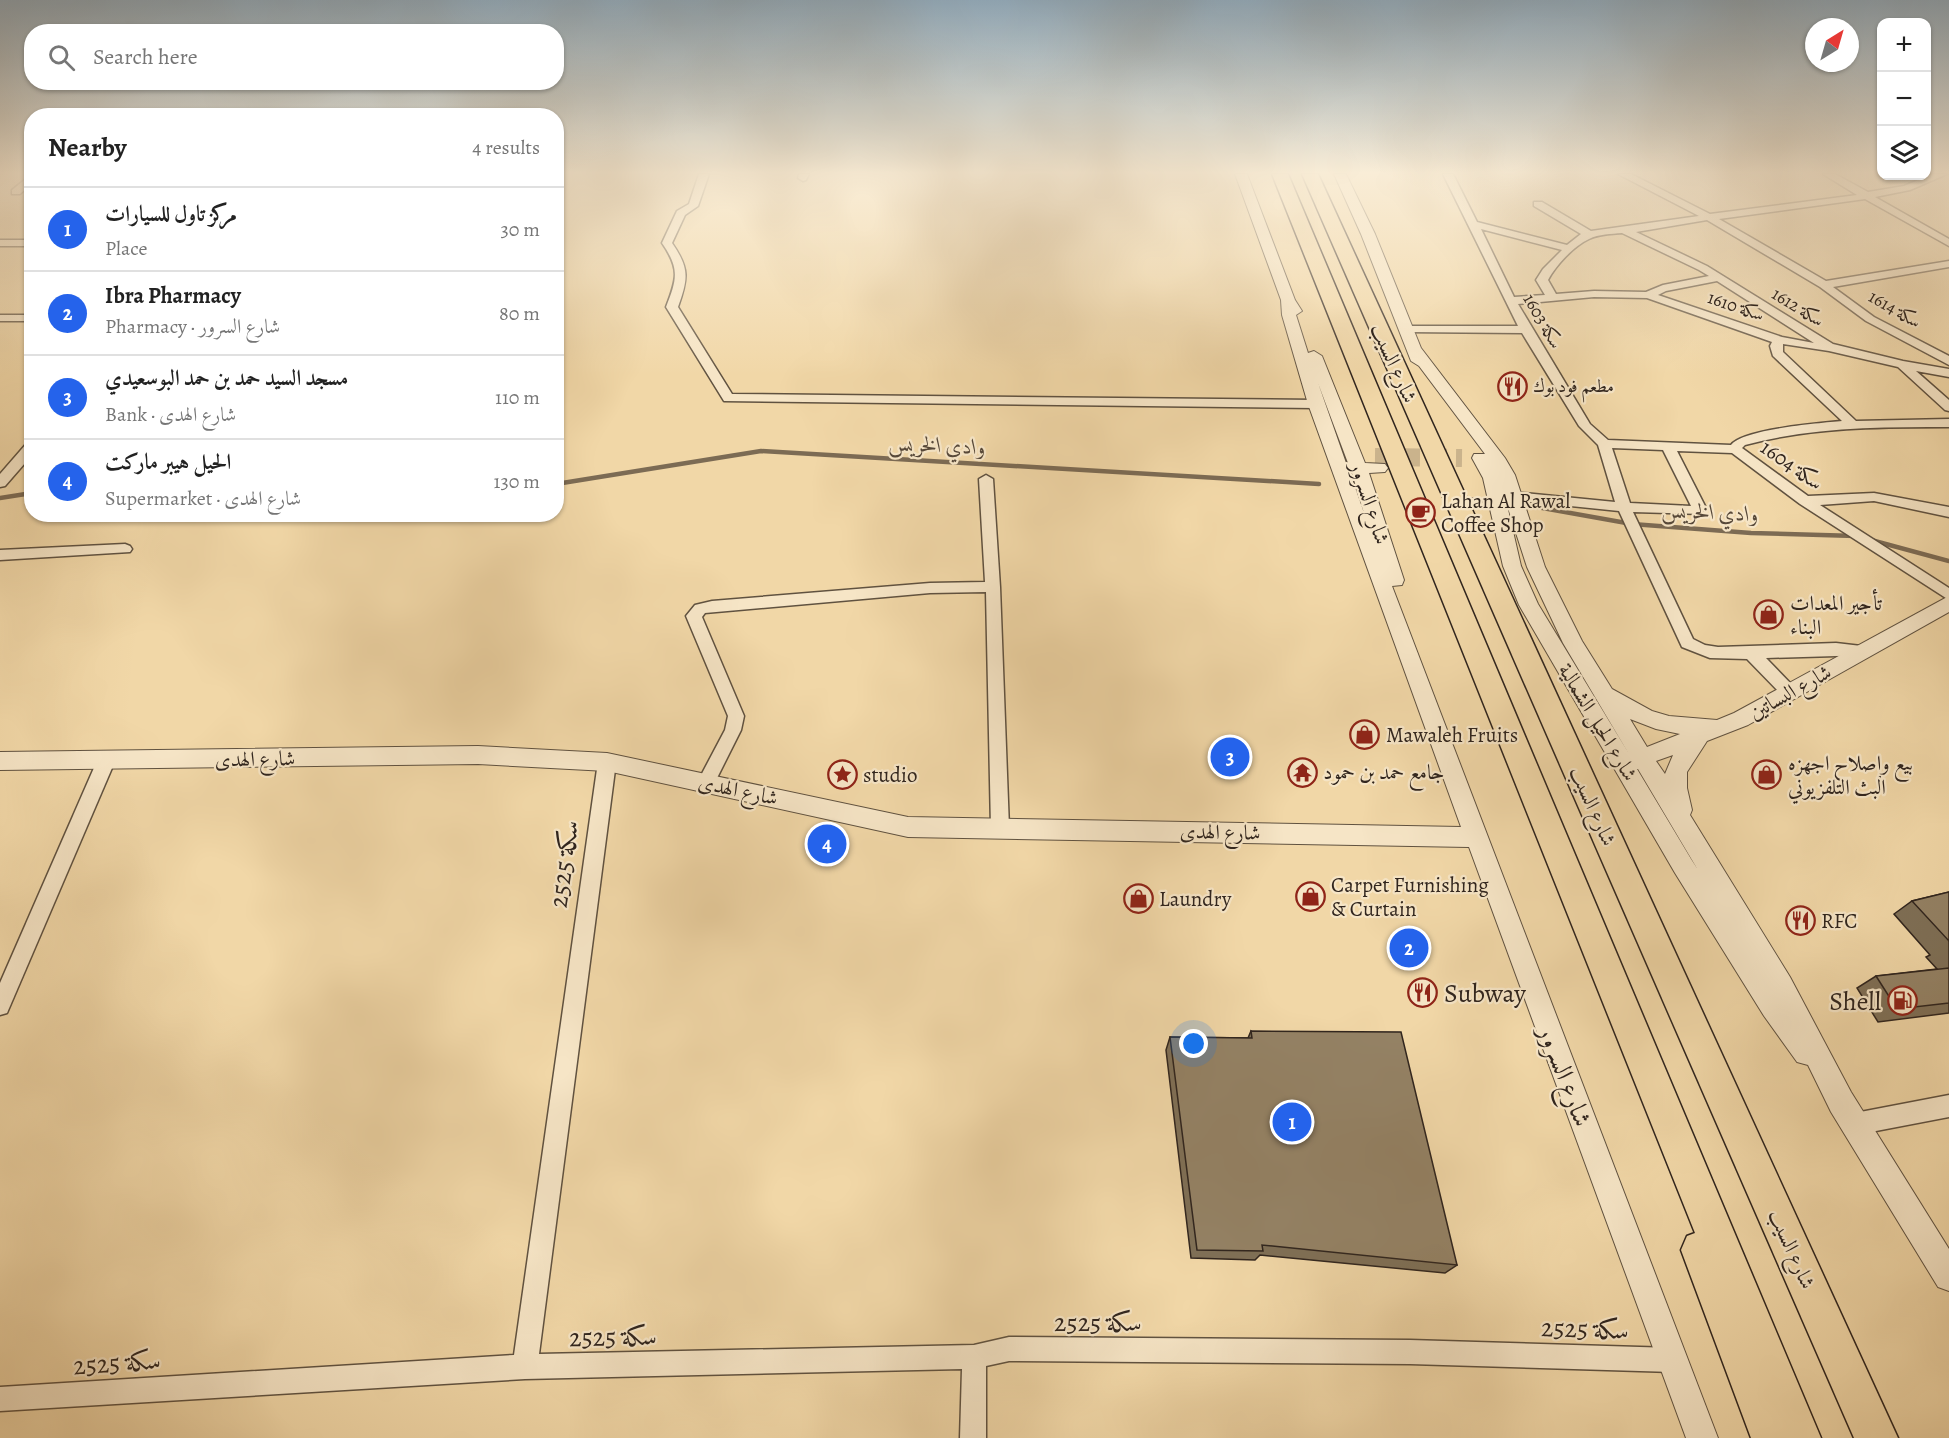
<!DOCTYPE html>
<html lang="en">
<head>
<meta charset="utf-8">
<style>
  :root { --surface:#fff; --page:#f2f2f2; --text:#222; --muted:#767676; --line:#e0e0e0; --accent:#2563eb }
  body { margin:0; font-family:Alegreya,Amiri,serif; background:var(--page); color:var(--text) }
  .controls { position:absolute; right:18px; top:18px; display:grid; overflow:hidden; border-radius:12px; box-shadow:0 2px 4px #0004 }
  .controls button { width:54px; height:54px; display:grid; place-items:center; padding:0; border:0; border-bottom:2px solid var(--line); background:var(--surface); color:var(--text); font:30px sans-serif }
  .compass { position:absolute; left:1805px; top:18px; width:54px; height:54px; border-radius:50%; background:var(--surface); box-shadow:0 2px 4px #0004; rotate:37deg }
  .you { position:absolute; left:1194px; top:1044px; width:21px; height:21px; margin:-15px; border:4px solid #fff; border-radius:50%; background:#1a73e8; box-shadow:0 0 0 9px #1a73e833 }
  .badge { display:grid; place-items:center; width:39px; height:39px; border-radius:50%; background:var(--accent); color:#fff; font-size:20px; font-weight:700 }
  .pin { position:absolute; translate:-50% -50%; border:3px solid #fff; box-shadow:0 2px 6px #0006 }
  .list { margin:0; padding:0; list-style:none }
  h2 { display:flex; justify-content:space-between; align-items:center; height:78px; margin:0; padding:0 24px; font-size:26px }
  h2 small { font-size:20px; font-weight:400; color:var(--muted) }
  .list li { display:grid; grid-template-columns:39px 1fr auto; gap:18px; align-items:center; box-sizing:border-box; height:84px; padding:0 24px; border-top:2px solid var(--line) }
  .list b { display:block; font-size:22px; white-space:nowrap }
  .list p { margin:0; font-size:20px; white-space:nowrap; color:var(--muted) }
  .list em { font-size:20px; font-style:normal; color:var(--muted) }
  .icon { flex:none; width:33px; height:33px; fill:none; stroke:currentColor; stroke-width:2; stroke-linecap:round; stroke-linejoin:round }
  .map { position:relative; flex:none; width:1949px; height:1438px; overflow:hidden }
  .search { position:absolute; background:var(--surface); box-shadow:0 2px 4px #0004; left:24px; top:24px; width:540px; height:66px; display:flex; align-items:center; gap:15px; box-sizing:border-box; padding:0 21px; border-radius:24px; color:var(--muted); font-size:22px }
  .panel { position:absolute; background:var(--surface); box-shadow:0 2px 4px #0004; left:24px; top:108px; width:540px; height:414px; border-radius:24px }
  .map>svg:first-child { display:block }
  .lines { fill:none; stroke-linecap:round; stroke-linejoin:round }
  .stream { stroke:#7c6b54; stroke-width:4.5 }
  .tertiary-tunnel { stroke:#cab38c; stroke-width:18; stroke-dasharray:18 9; stroke-linecap:butt }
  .minor-casing { stroke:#605240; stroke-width:3 }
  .tertiary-casing { stroke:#605240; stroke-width:2 }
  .trunk-casing { stroke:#30251e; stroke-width:3 }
  .minor { fill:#f6e5c6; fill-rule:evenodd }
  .tertiary { fill:#f6e5c6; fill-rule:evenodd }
  .trunk { fill:#f1d7a7; fill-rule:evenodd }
  .wall { fill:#7f7057; stroke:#30251e; stroke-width:1.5 }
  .building { fill:#948265; stroke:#30251e; stroke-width:1.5 }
  .labels { text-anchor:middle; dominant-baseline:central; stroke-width:4.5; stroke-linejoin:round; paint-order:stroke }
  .far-street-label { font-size:18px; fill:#30251e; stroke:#f6e5c6 }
  .far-poi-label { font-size:18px; fill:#30251e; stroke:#f6e5c6; text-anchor:start }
  .street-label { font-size:21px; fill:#30251e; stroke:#f6e5c6 }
  .poi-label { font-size:21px; fill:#30251e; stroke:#f6e5c6; text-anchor:start }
  .water-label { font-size:22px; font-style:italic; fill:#564839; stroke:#f6e5c6 }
  .near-street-label { font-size:26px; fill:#30251e; stroke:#f6e5c6 }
  .near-poi-label { font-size:26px; fill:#30251e; stroke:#f6e5c6; text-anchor:start }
</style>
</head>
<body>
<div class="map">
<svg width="1949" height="1438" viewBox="0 0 1949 1438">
  <rect width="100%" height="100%" fill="#f1d7a7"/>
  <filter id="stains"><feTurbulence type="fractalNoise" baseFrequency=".00333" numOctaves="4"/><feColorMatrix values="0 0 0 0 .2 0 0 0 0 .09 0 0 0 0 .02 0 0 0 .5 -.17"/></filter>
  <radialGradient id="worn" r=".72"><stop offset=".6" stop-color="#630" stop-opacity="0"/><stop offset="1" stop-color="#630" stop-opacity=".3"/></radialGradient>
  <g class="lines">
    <g class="stream">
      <path d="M556 484 761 451 1319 484"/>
      <path d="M0 498 32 493"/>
      <path d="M1467 499 1496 502"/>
      <path d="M1520 504 1632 524 1751 533 1856 536"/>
      <path d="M1871 540 1949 561"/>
    </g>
    <path class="tertiary-tunnel" d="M1375 457 1462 458"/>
    <defs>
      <g id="minor">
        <path d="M32 174V183L20 194H12V190Z"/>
        <path d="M699 174H709L698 206 685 215 672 243C690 269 688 279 678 307L732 394 1316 400 1322 404 1316 408 724 401 666 307C677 279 680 269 662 243L677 211 689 204Z"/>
        <path d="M799 174H809L806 180 803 181 798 178Z"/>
        <path d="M1443 174H1453L1477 222 1567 245 1581 234 1534 206V202H1542L1591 231 1699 216 1618 174H1631L1710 214 1857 195 1823 174H1835L1868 192 1904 186 1933 174H1947L1910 190 1875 197 1949 239V246L1865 199 1719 219 1826 281 1949 261V267L1833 287 1874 317 1949 356V365L1866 321 1820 287 1707 220 1636 232 1707 266 1833 344 1903 361 1949 369V377L1916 371 1949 400V411L1945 410 1898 367 1829 351 1783 344V352L1856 421 1949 419V427C1880 427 1812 427 1745 445L1742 448 1808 496 1874 493 1949 507V517L1874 501 1820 505 1949 588V600L1800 504 1732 453 1677 451 1705 506 1702 514 1633 512 1693 639 1705 645 1718 647 1836 643 1870 647 1872 651 1870 655 1766 658 1795 688 1797 692 1795 696 1789 698 1783 696 1747 659 1710 658 1682 647 1619 511 1513 500 1506 496 1513 492 1615 502 1598 445 1579 426 1522 333 1406 332 1400 329 1406 326H1518ZM1481 229 1562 250 1543 269 1536 280 1545 295 1514 297ZM1622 233 1699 270 1709 276 1663 285 1646 292 1594 291 1556 294 1548 280C1556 265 1574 246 1589 239 1599 234 1611 234 1622 233ZM1717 281 1814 343 1782 337 1658 295 1666 291ZM1594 297 1647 298 1772 342 1770 346 1773 356 1842 421C1820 423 1743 429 1731 445L1608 440 1590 424 1518 304ZM1612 448 1663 450 1691 506 1630 503Z"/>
        <rect x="0" y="240" width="32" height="6"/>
        <rect x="0" y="315" width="32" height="6"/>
        <path d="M32 442V455L5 486 0 487V474L27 443Z"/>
        <path d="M986 475 993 479 1000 587 1009 828 1006 833 1000 836 994 833 991 828 986 592 930 593 705 613 702 617 744 716 741 730 712 788 706 790 700 788 697 783 725 730 728 716 686 616 695 605 712 601 930 583 985 582 979 479Z"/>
        <path d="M125 544 130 546 132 549 130 552 0 560V550Z"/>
        <path d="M106 754 112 756 115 761 7 1013 0 1015V983L97 761 100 756Z"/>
        <path d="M607 755 613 757 616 762 539 1354 974 1345 1009 1337 1410 1340 1673 1348 1682 1351 1685 1360 1682 1369 1673 1372 1410 1364 1009 1361 986 1366V1438H960L962 1369 525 1379 0 1411V1387L514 1355 598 762 601 757Z"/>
        <path d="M1949 1095V1117L1855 1135 1847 1132 1844 1124 1847 1116 1855 1113Z"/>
      </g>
      <g id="tertiary">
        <path d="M1235 174H1247L1295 300 1302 311 1296 315 1308 353 1314 351 1322 356 1365 463 1385 464 1388 468 1385 472 1369 473 1404 580 1402 585 1392 586 1718 1438H1686L1469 847 908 837 607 771 478 764 0 770V752L478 746 607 753 908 817 1461 827 1308 404 1282 315 1281 300ZM1318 383 1348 463H1346ZM1350 473H1352L1364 513Z"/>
        <path d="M1334 174H1346L1375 234 1421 348 1505 458 1515 475 1545 567 1582 641 1612 689 1652 711 1669 716 1717 720 1734 713 1949 596V612L1748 725 1707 741 1687 772V788L1692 810 1690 815 1790 977 1851 1092 1949 1249V1291L1938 1287 1831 1112 1808 1065 1797 1062 1764 1016 1675 873 1519 605 1503 566 1483 478 1472 458 1474 454H1485L1419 366 1411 361 1361 234ZM1507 505 1527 567 1563 643 1629 754 1538 604 1521 566ZM1630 719 1656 729 1680 734 1647 747ZM1673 755 1665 774 1656 761ZM1637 769H1638L1698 870 1691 859Z"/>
      </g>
      <g id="trunk">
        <path d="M1272 174H1288L1821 1438H1751L1681 1250 1687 1236 1695 1233Z"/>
        <path d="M1302 174H1318L1898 1438H1854Z"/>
      </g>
    </defs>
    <use href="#minor" class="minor-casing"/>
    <use href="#tertiary" class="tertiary-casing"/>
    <use href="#trunk" class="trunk-casing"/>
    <use href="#minor" class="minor"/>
    <use href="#tertiary" class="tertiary"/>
    <use href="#trunk" class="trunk"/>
  </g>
  <g class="wall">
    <path d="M1949 892V1013L1878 1022 1857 988 1876 976 1937 969 1926 957 1930 955 1894 914 1912 901Z"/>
    <path d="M1251 1031 1457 1265 1445 1273 1260 1255 1255 1260 1191 1258 1166 1050 1170 1037 1248 1038Z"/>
  </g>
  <g class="building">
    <path d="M1949 892V941L1912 901Z"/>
    <path d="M1949 968V1003L1897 1009 1876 976Z"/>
    <path d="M1251 1031 1401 1032 1457 1265 1262 1245 1263 1251 1197 1250 1170 1037 1252 1038Z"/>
  </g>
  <linearGradient id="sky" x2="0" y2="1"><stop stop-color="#91aabb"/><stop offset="0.46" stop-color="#f9edd7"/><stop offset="1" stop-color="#f9edd7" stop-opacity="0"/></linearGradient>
  <rect width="1949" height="375" fill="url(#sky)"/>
  <defs>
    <symbol id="restaurant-ring" viewBox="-11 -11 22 22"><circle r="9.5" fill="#f6e5c6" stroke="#8f2418" stroke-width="1.5"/><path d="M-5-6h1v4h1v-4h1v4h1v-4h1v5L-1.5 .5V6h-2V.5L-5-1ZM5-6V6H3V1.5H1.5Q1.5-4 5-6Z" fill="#8f2418"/></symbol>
    <symbol id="cafe-ring" viewBox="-11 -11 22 22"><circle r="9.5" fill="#f6e5c6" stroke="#8f2418" stroke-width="1.5"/><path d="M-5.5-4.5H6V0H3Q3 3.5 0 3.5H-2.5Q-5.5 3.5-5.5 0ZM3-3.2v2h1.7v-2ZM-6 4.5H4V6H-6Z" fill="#8f2418"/></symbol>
    <symbol id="shop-ring" viewBox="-11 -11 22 22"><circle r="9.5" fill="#f6e5c6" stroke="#8f2418" stroke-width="1.5"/><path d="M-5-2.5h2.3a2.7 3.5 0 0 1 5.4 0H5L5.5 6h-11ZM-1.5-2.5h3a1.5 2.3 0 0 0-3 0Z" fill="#8f2418"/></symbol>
    <symbol id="temple-ring" viewBox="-11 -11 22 22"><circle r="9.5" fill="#f6e5c6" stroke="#8f2418" stroke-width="1.5"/><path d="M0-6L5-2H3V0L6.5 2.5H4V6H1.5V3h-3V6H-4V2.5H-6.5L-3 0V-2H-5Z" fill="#8f2418"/></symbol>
    <symbol id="sight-ring" viewBox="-11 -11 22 22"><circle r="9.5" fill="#f6e5c6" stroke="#8f2418" stroke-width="1.5"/><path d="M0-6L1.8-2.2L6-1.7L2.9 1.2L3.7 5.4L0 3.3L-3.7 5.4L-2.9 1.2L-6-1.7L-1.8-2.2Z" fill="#8f2418"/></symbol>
    <symbol id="fuel-ring" viewBox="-11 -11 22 22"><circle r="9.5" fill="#f6e5c6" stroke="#8f2418" stroke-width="1.5"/><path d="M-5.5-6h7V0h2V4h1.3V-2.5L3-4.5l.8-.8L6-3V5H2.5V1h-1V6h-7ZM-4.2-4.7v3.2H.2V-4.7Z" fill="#8f2418"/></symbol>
  </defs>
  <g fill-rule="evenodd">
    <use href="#restaurant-ring" x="1496" y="370" width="33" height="33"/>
    <use href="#cafe-ring" x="1404" y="496" width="33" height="33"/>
    <use href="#shop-ring" x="1752" y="598" width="33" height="33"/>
    <use href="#shop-ring" x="1348" y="718" width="33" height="33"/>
    <use href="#temple-ring" x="1286" y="756" width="33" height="33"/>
    <use href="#sight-ring" x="826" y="758" width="33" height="33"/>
    <use href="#shop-ring" x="1750" y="758" width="33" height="33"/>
    <use href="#shop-ring" x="1294" y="880" width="33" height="33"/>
    <use href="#shop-ring" x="1122" y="882" width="33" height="33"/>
    <use href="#restaurant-ring" x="1784" y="904" width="33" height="33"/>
    <use href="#restaurant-ring" x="1406" y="976" width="33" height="33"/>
    <use href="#fuel-ring" x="1886" y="984" width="33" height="33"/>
  </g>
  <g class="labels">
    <g class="far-street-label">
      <text transform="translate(1736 306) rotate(19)">سكة 1610</text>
      <text transform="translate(1798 307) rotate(32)">سكة 1612</text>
      <text transform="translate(1895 309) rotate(30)">سكة 1614</text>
      <text transform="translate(1543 321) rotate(60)">سكة 1603</text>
    </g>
    <g class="far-poi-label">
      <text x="1533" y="386">مطعم فود بوك</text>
    </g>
    <g class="street-label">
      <text transform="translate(1394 363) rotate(66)">شارع السيب</text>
      <text transform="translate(1792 465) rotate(35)">سكة 1604</text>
      <text transform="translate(1370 503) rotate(72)">شارع السرور</text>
      <text transform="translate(1790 692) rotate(-29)">شارع البساتين</text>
      <text transform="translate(1598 722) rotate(59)">شارع الحيل الشمالية</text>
      <text transform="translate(255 759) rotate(-1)">شارع الهدى</text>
      <text transform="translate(738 790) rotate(12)">شارع الهدى</text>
      <text transform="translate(1593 806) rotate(66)">شارع السيب</text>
      <text transform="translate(1220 832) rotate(1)">شارع الهدى</text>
      <text transform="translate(1792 1249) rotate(66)">شارع السيب</text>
    </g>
    <g class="poi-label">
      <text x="1441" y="501">Lahan Al Rawal<tspan x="1441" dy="24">Coffee Shop</tspan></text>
      <text x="1790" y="603">تأجير المعدات<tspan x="1790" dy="24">البناء</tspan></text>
      <text x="1386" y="735">Mawaleh Fruits</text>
      <text x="1788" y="763">بيع وإصلاح اجهزه<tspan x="1788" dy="24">البث التلفزيوني</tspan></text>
      <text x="1323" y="772">جامع حمد بن حمود</text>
      <text x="863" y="775">studio</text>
      <text x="1331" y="885">Carpet Furnishing<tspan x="1331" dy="24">&amp; Curtain</tspan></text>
      <text x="1159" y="899">Laundry</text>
      <text x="1821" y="921">RFC</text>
    </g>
    <g class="water-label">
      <text transform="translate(937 445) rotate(3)">وادي الخريس</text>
      <text transform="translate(1710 512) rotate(3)">وادي الخريس</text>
    </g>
    <g class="near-street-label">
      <text transform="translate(564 864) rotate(-82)">سكة 2525</text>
      <text transform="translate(1565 1076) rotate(69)">شارع السرور</text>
      <text x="1098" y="1322">سكة 2525</text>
      <text transform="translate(1585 1329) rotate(2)">سكة 2525</text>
      <text transform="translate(613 1337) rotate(-1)">سكة 2525</text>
      <text transform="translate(117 1363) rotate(-4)">سكة 2525</text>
    </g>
    <g class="near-poi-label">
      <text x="1444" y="993">Subway</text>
      <text x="1881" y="1001" text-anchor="end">Shell</text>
    </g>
  </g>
  <rect width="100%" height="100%" filter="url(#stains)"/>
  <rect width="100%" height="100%" fill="url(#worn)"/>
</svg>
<div class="controls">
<button>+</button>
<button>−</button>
<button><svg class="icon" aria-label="layers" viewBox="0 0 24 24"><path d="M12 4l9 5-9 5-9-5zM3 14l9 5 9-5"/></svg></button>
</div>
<svg class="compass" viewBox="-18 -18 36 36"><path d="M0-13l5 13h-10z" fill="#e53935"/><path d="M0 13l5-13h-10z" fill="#767676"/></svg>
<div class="you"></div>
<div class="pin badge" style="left:1292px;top:1122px">1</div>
<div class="pin badge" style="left:1409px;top:948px">2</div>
<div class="pin badge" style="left:1230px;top:757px">3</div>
<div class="pin badge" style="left:827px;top:844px">4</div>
<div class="search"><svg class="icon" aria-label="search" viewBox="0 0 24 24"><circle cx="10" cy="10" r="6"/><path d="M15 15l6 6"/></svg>Search here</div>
<section class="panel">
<h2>Nearby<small>4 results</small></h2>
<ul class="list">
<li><span class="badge">1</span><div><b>مركز تاول للسيارات</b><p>Place</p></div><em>30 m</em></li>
<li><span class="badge">2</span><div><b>Ibra Pharmacy</b><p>Pharmacy · شارع السرور</p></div><em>80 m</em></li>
<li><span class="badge">3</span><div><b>مسجد السيد حمد بن حمد البوسعيدي</b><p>Bank · شارع الهدى</p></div><em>110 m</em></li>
<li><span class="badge">4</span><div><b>الحيل هيبر ماركت</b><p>Supermarket · شارع الهدى</p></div><em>130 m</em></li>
</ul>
</section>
</div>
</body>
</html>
